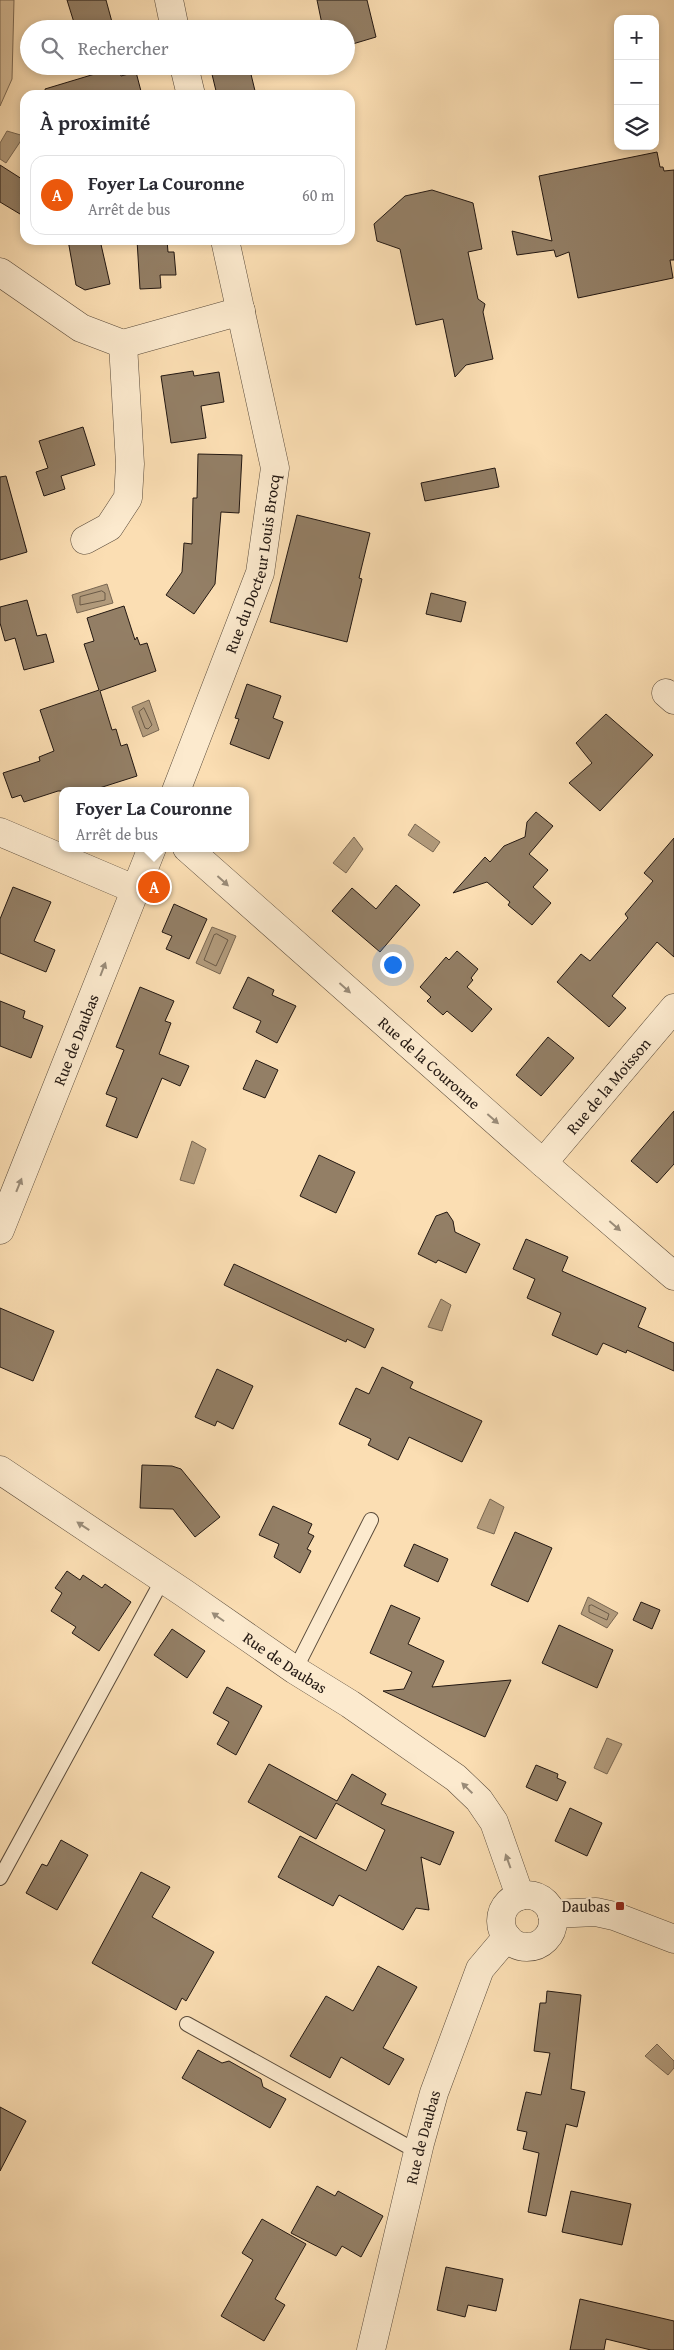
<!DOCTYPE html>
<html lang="fr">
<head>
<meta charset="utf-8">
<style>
  :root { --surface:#fff; --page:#f7f7f7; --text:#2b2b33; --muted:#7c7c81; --line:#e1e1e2; --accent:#ea580c }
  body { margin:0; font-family:"Gentium Book Plus",serif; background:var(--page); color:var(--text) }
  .controls { position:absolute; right:15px; top:15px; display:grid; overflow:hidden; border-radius:10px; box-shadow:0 2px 8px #0003 }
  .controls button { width:45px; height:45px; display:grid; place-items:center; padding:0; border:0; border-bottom:1px solid var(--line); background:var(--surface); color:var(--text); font:25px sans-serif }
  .you { position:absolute; left:392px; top:964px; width:18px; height:18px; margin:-12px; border:4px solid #fff; border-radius:50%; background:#1a73e8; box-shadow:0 0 0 8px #1a73e833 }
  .badge { display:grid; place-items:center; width:32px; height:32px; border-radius:50%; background:var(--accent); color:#fff; font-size:16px; font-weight:700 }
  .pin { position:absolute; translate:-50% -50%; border:2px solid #fff; box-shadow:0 1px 5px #0006 }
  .popup { position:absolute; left:59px; top:787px; width:190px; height:65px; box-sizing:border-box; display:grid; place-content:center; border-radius:10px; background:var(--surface); filter:drop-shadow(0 1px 4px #0005); font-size:16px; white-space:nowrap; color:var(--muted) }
  .popup b { font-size:19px; color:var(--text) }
  .popup::after { content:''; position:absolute; left:50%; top:100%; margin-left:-10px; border:10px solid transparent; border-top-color:var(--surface) }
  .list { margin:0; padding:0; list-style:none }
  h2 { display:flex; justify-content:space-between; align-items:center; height:65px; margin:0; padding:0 20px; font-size:21px }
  h2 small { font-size:16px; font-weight:400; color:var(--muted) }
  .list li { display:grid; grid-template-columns:32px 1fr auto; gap:15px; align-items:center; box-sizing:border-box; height:80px; margin:0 10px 10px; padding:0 10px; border:1px solid var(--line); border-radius:15px }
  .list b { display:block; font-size:19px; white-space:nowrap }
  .list p { margin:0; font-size:16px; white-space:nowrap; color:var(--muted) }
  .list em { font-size:16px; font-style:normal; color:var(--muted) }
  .icon { flex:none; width:28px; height:28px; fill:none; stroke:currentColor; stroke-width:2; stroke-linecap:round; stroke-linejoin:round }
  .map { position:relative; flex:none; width:674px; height:2350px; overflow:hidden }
  .search { position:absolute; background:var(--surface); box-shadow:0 2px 8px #0003; left:20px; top:20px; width:335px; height:55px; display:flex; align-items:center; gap:12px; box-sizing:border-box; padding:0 18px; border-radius:28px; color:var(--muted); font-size:19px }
  .panel { position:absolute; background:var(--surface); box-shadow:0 2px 8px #0003; left:20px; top:90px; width:335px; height:155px; border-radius:15px }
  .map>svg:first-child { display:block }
  .green { fill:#d6bc98; stroke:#7c6a55 }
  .water { fill:#b29b7c; stroke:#796752 }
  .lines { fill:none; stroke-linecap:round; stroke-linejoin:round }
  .shore { stroke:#6a5a47; stroke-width:1 }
  .building { fill:#937f66; stroke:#231812 }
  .service-casing { stroke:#594a3a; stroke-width:16 }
  .minor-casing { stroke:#594a3a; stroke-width:29 }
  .service { stroke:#fceace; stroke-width:14 }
  .minor { stroke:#fceace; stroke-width:28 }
  .oneway { fill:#9a8c79 }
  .poi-dot { fill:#8f2418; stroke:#fceace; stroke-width:2 }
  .labels { text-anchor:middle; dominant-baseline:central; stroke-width:4.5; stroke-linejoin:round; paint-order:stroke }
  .street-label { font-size:16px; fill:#231812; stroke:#fceace }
  .poi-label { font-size:16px; fill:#231812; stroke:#fceace; text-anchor:end }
</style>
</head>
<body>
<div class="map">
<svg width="674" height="2350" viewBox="0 0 674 2350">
  <rect width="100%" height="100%" fill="#fbdeb3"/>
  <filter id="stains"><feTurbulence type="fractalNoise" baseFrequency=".004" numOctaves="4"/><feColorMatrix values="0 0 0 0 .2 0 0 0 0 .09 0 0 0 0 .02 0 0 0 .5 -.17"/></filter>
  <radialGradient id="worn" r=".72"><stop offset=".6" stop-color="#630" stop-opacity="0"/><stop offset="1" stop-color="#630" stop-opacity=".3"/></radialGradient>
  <path class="green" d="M0 0H14L12 79 0 106Z"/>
  <g class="water">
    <path d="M7 131 24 136 6 163 0 159V143Z"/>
    <path d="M107 584 113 603 77 613 72 595Z"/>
    <path d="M149 700 159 730 143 737 132 707Z"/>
    <path d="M415 824 440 842 433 852 408 835Z"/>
    <path d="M354 837 363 849 346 873 333 863Z"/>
    <path d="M212 927 236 936 220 974 196 963Z"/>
    <path d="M192 1141 206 1149 194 1184 180 1180Z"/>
    <path d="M441 1299 451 1305 442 1331 428 1327Z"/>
    <path d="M490 1499 504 1507 494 1534 477 1528Z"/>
    <path d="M588 1597 618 1613 607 1628 581 1614Z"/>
    <path d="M607 1738 622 1744 607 1774 594 1768Z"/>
    <path d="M657 2044 674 2061V2068L668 2075 645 2056Z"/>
  </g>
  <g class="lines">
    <g class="shore">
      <path d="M102 591 105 593V600L80 605V597Z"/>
      <path d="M144 708 152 725 148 729 145 728 139 712Z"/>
      <path d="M217 934 228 940 216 966 204 960 214 935Z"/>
      <path d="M592 1605 609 1614 607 1620 589 1612V1606Z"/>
    </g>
  </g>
  <g class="building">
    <path d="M67 0H106L112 22 107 23 108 29H76Z"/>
    <path d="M317 0H367L376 37 346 46V29H323Z"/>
    <path d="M210 66H249L256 95H217Z"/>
    <path d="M118 67 121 76 136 72 142 95H46L45 89Z"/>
    <path d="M657 152 660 167H663L664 171 674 170V260H670L673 278 578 298 569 252 556 257 554 250 517 255 512 231 552 241 539 176Z"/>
    <path d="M0 165 25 181V217L0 202Z"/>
    <path d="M432 190 473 203 482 249 468 252 478 299 485 304 483 312 493 359 466 365 455 377 443 319 416 325 400 249 377 241 374 224 405 196Z"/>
    <path d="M68 240H100L110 284 85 290 76 285Z"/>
    <path d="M137 240H167L168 252H174L176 275H160L161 288 140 289Z"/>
    <path d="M193 371 194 376 219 372 224 402 201 406 206 438 171 443 161 376Z"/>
    <path d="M83 427 95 465 61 476 65 489 44 496 36 472 48 468 39 441Z"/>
    <path d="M198 454 242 455 239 513 221 512 215 584 194 614 166 595 182 572 184 543 192 544 193 498H197Z"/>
    <path d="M495 468 499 487 425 501 421 483Z"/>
    <path d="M6 476 27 552 0 560V477Z"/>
    <path d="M297 515 370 533 359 578 362 579 347 642 270 622Z"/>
    <path d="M431 593 466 602 461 622 426 614Z"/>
    <path d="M27 600 37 636 46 634 54 662 24 670 15 638 5 641 0 623V607Z"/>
    <path d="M124 606 135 640 137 637 140 645 147 643 156 671 100 691 112 730 116 729 121 746 127 744 137 776 90 791H58L24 802 21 795 12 798 3 773 40 761 39 757 54 751 40 710 99 690 84 644 94 641 87 618Z"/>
    <path d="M247 684 281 696 273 718 283 722 269 759 230 744 239 719 235 718Z"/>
    <path d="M606 714 653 755 600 811 569 783 592 763 576 743Z"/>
    <path d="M536 812 553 826 529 854 548 870 533 887 551 903 532 925 508 905 510 902 487 882 453 893 485 857 490 862 504 846 525 837 527 822Z"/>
    <path d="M674 838V957L657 942 612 996 626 1008 609 1027 557 982 581 954 590 961 628 918 625 914 653 881 644 873Z"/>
    <path d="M396 885 420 905 380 952 332 911 352 888 376 909Z"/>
    <path d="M13 887 51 902 34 941 55 950 46 972 0 953V919Z"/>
    <path d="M174 904 207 919 189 959 166 949 172 936 162 932Z"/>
    <path d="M457 951 478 969 471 978 473 980 467 987 492 1009 472 1032 447 1011 443 1015 427 1001 431 997 420 987 446 957 449 960Z"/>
    <path d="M248 977 274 990 272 995 296 1006 277 1043 256 1032 261 1021 233 1008Z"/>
    <path d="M140 987 174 1001 165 1021 171 1023 159 1054 189 1066 180 1086 162 1078 137 1138 106 1126 117 1098 106 1094 124 1050 116 1047Z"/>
    <path d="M0 1001 25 1011 23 1018 43 1026 31 1058 0 1046Z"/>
    <path d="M548 1037 574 1058 541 1096 516 1075Z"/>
    <path d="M256 1060 278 1070 265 1098 243 1089Z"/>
    <path d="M674 1111V1164L657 1183 631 1161Z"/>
    <path d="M319 1155 355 1172 336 1213 300 1196Z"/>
    <path d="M447 1212 453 1221 455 1232 480 1244 466 1273 438 1260 436 1263 418 1254 436 1216Z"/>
    <path d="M526 1239 568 1257 562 1271 646 1308 638 1327 674 1343V1371L627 1350 626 1353 603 1343 597 1355 552 1335 561 1313 527 1298 535 1279 513 1269Z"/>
    <path d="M234 1264 374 1329 365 1348 347 1339 346 1342 224 1285Z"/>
    <path d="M0 1308 54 1331 33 1381 0 1367Z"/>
    <path d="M382 1367 413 1382 410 1388 482 1421 462 1462 409 1437 398 1460 368 1445 371 1439 339 1424 356 1388 369 1394Z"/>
    <path d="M217 1369 253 1386 233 1429 217 1421 215 1426 195 1417Z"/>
    <path d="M142 1465 172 1466 181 1469 220 1517 195 1537 173 1509 140 1508Z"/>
    <path d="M273 1506 312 1524 308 1533 314 1536 307 1549 311 1551 300 1573 274 1557 279 1544 259 1535Z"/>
    <path d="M515 1532 552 1548 528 1602 491 1585Z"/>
    <path d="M414 1544 448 1559 438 1582 404 1566Z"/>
    <path d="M67 1571 80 1580 83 1575 102 1588 105 1584 131 1602 99 1651 72 1633 76 1627 51 1611 62 1593 55 1588Z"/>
    <path d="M641 1602 660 1610 652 1629 633 1620Z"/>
    <path d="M391 1605 420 1618 408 1644 444 1661 432 1687 511 1680 485 1737 383 1691 404 1689 412 1672 370 1653Z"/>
    <path d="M559 1625 613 1650 597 1688 542 1663Z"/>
    <path d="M172 1629 205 1651 187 1678 154 1655Z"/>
    <path d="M227 1687 262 1706 236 1755 217 1744 229 1722 213 1713Z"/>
    <path d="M269 1764 337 1801 352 1774 386 1794 381 1804 454 1832 440 1865 421 1857 429 1910 416 1908 403 1930 339 1895 333 1906 278 1877 300 1836 366 1871 385 1830 336 1803 316 1839 248 1802Z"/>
    <path d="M536 1765 558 1774 557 1778 566 1782 557 1801 526 1787Z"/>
    <path d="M570 1808 602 1823 587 1856 555 1841Z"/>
    <path d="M61 1840 88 1855 57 1910 26 1893 42 1864 47 1866Z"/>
    <path d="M141 1872 170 1887 152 1917 214 1952 186 2001 182 1998 176 2010 92 1963Z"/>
    <path d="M378 1966 417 1987 383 2048 404 2059 389 2085 341 2057 330 2078 290 2056 326 1996 353 2011Z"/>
    <path d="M547 1991 581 1995 571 2089 585 2092 577 2127 566 2124 546 2216 528 2212 539 2153 523 2149 527 2132 517 2130 526 2092 541 2095 550 2053 534 2051 540 2003H546Z"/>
    <path d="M198 2050 222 2063 229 2061 261 2079 263 2087 286 2099 270 2128 182 2078Z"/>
    <path d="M0 2107 26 2121 0 2171Z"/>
    <path d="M317 2186 335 2196 338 2191 383 2216 361 2257 342 2246 336 2256 291 2233Z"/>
    <path d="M571 2191 631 2204 622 2245 562 2232Z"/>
    <path d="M262 2219 306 2244 275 2299 285 2305 264 2341 221 2316 253 2260 242 2253Z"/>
    <path d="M446 2267 503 2279 496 2311 468 2305 465 2317 437 2310Z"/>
    <path d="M580 2299 674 2321V2350H651L606 2339 604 2350H570Z"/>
  </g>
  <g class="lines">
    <defs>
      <g id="service">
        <path d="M295 1670 371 1520"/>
        <path d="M0 1878 163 1579"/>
        <path d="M187 2024 418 2152"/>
      </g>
      <g id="minor">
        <path d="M169 0 175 29"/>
        <path d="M184 66 191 95"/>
        <path d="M0 272 81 328 123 344 241 311"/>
        <path d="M85 540 109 527 128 498 130 464 123 344"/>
        <path d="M666 693 674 700"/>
        <path id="s1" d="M176 791 260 573 275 468 225 240"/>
        <path d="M0 832 134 889"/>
        <path id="s2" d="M187 848 543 1163 674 1276"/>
        <path id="s3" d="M543 1163 674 1008"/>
        <path id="s4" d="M0 1230 152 848"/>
        <path id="s5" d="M0 1470 184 1593 295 1670 350 1704 456 1778 479 1800 494 1822 520 1896"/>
        <circle cx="527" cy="1921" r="26"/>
        <path d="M552 1914 596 1912 614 1916 674 1939"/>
        <path id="s6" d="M371 2350 420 2143 434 2093 480 1969 507 1937"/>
      </g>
    </defs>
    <use href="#service" class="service-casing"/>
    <use href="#minor" class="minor-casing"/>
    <use href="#service" class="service"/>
    <use href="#minor" class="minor"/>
  </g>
  <defs><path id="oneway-solid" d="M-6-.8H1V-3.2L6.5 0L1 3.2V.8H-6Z" transform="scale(1.25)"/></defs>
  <g class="oneway">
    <use href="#oneway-solid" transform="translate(223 881) rotate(42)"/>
    <use href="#oneway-solid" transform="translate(103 969) rotate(-69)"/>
    <use href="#oneway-solid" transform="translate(345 988) rotate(42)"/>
    <use href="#oneway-solid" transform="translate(493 1119) rotate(41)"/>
    <use href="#oneway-solid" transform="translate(19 1185) rotate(-68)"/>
    <use href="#oneway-solid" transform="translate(615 1226) rotate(41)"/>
    <use href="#oneway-solid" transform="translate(83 1526) rotate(-147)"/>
    <use href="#oneway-solid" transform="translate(218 1617) rotate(-145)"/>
    <use href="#oneway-solid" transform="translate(467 1788) rotate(-136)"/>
    <use href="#oneway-solid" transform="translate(508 1861) rotate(-110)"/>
  </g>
  <rect class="poi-dot" x="615" y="1901" width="10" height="10" rx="2.5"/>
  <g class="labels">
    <g class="street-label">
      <text stroke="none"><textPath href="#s1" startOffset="241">Rue du Docteur Louis Brocq</textPath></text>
      <text stroke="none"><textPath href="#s4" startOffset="205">Rue de Daubas</textPath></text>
      <text stroke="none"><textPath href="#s2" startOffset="324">Rue de la Couronne</textPath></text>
      <text stroke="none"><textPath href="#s3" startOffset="101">Rue de la Moisson</textPath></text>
      <text stroke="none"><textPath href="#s5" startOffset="344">Rue de Daubas</textPath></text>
      <text stroke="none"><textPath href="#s6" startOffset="219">Rue de Daubas</textPath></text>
    </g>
    <g class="poi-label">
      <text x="610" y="1906">Daubas</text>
    </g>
  </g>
  <rect width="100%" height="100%" filter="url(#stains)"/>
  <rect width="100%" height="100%" fill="url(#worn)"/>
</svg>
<div class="controls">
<button>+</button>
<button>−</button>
<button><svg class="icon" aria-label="layers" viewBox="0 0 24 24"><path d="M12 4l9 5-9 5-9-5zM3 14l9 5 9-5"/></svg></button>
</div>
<div class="you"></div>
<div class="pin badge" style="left:154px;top:887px">A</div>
<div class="popup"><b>Foyer La Couronne</b>Arrêt de bus</div>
<div class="search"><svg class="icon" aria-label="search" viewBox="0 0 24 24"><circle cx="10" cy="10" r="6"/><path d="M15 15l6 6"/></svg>Rechercher</div>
<section class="panel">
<h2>À proximité<small></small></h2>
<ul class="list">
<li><span class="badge">A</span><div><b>Foyer La Couronne</b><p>Arrêt de bus</p></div><em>60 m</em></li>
</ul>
</section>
</div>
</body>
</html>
